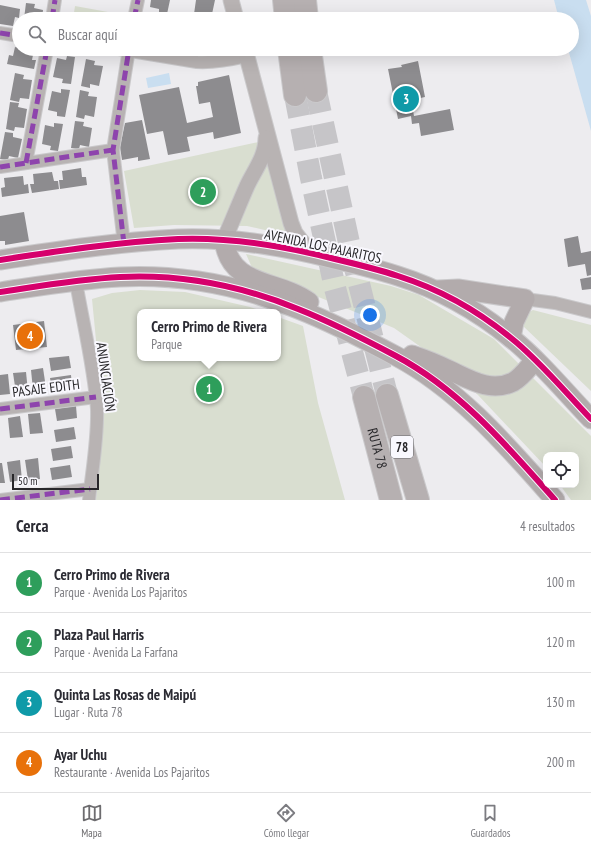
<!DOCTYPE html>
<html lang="es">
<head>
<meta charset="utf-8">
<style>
  :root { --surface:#fff; --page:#f7f7f7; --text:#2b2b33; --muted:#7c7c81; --line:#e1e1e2; --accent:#6d6c6f }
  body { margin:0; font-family:"PT Sans Narrow",sans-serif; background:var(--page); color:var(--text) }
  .controls { position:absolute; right:12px; bottom:12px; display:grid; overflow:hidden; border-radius:8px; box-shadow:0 4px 16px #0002 }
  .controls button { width:36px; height:36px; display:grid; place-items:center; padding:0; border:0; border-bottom:1px solid var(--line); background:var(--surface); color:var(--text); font:20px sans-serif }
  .scale { position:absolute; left:12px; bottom:10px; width:87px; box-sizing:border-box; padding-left:4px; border:2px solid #28272a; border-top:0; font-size:11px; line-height:14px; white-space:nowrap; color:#28272a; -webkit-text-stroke:3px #f9f8fe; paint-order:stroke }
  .you { position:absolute; left:370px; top:315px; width:14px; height:14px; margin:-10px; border:3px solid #fff; border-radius:50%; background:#1a73e8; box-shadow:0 0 0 6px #1a73e833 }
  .badge { display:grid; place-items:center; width:26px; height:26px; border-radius:50%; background:var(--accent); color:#fff; font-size:13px; font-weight:700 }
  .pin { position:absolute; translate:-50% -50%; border:2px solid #fff; box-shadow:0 1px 4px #0006 }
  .popup { position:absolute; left:137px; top:309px; width:144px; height:52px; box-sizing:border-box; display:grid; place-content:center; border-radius:8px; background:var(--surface); filter:drop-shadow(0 1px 3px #0005); font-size:13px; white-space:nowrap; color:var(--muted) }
  .popup b { font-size:15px; color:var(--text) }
  .popup::after { content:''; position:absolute; left:50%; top:100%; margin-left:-8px; border:8px solid transparent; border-top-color:var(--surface) }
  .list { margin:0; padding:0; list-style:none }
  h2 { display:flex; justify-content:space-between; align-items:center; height:52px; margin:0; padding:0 16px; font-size:17px }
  h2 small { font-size:13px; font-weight:400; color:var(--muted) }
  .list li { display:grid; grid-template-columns:26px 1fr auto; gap:12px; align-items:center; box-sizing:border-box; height:60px; padding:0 16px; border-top:1px solid var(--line) }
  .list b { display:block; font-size:15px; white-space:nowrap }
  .list p { margin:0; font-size:13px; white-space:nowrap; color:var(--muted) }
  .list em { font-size:13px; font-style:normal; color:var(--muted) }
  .icon { flex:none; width:22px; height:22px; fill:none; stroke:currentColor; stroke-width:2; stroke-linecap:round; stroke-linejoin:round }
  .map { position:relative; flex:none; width:591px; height:500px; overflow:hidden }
  .search { position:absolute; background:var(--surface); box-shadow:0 4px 16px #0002; left:12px; right:12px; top:12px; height:44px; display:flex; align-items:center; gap:10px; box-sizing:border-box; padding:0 14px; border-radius:22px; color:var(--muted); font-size:15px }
  .sheet { height:292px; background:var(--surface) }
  nav { display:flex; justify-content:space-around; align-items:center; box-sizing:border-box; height:56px; border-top:1px solid var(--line); background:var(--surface); font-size:11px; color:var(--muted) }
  nav a { display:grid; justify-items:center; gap:2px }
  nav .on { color:var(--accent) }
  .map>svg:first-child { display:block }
  .green { fill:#d9ded0 }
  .water { fill:#c9def0 }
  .building { fill:#8d8c8f }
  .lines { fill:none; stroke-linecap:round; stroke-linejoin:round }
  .motorway-tunnel { stroke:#c6c5c8; stroke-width:22; stroke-dasharray:22 11; stroke-linecap:butt }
  .minor-casing { stroke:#cac9cb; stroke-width:14 }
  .tertiary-casing { stroke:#cac9cb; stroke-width:17 }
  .primary-casing { stroke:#cac9cb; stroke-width:21 }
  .motorway-casing { stroke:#cac9cb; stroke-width:24 }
  .minor { stroke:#b8b3b3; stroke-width:12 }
  .tertiary { stroke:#b8b3b3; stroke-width:15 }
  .primary { stroke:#b2abac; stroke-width:19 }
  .motorway { stroke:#b6b0b1; stroke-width:22 }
  .quiet { stroke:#8e44ad; stroke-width:5; stroke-dasharray:10 5; stroke-linecap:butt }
  .cycleway-casing { stroke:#f9f8fe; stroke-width:8 }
  .cycleway { stroke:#d6006c; stroke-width:6 }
  .labels { text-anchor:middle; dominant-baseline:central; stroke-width:4; stroke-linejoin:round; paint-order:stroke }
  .shield { fill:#f9f8fe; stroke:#67666a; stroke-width:1 }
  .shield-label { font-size:13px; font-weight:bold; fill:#28272a }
  .street-label { font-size:14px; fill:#28272a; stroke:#f9f8fe }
</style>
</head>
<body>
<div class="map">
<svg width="591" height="500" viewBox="0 0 591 500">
  <rect width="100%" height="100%" fill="#edecef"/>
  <g class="green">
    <path d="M75 6 130 16 129 19H73Z"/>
    <path d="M263 141 295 237 247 226 174 225 134 228 124 171Z"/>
    <path d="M246 254 391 286 419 295 494 339 591 436V500H571L560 485H576V455H546V467L478 395 442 362 394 328 253 270Z"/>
    <path d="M140 290 185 292 250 307 265 312H140V358H278V317L303 326 318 403 345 500H96L103 412 92 299 112 293Z"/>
    <path d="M533 310 591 325V391L522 325 524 315Z"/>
  </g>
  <g class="water">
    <path d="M554 0H586L591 16V131L568 49H572V19H559Z"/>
    <path d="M169 73 171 84 148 88 146 78Z"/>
  </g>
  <g class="building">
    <path d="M151 0H170L167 14 159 13V9L150 7Z"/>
    <path d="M196 0H215L212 14 203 12 202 16 194 14Z"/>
    <path d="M26 3 35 4 34 8 43 10 42 19H24Z"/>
    <path d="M0 5 20 9 19 18 15 17 13 26 0 24Z"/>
    <path d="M15 47 19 48V49L34 50 32 60H36L34 69 7 64 9 55 13 56Z"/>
    <path d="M67 56 75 57 71 84 62 83 63 79 53 77 57 58 66 60Z"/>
    <path d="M86 59 95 61 94 65 103 66 99 86 90 84V88L81 86Z"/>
    <path d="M418 61 425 97 411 100 414 116 450 109 454 130 421 136 419 123 412 124 411 116 398 119 388 69 402 67 401 65Z"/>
    <path d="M15 73 24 75 23 79 32 80 29 99 20 98 19 102 10 100Z"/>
    <path d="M229 75 241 133 214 139 213 132 187 137 190 151 168 155 163 131 147 134 139 95 179 87 187 123 213 117 210 102 199 104 196 86H198V82Z"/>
    <path d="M61 89 70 90 65 117 57 116V112L48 110 52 91 61 93Z"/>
    <path d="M80 90 89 92 88 96 97 97 94 117 85 115 84 119 76 117Z"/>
    <path d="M10 102 19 103 18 107 27 109 24 128 15 127 14 131 6 129Z"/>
    <path d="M142 120 150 159 138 161V157L122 160 120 147 125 123Z"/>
    <path d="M75 121 84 122 83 126 92 128 89 147 80 145 79 149 71 148Z"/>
    <path d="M54 123 63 124 58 151 50 150 51 146 42 144 45 125 54 127Z"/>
    <path d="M5 132 13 133V137L22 139 18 158 9 156 8 160 0 159Z"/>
    <path d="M81 168 82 177H86L87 185 60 189 59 180H63L62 171Z"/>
    <path d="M52 172 54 181H58L59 189 32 193 30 184H34L33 174Z"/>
    <path d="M23 176 24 185 28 184 29 193 2 197 1 188 5 187 4 178Z"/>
    <path d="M24 212 29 241 5 245V241H0V216Z"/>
    <path d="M578 236 581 253 591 251V275L587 276 585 264 568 267 564 239Z"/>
    <path d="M591 277V289L582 290 580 279Z"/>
    <path d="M44 321 47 347 16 350 13 325Z"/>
    <path d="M69 356 71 368 51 371 49 358Z"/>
    <path d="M43 368 46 388 33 390 31 370Z"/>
    <path d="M26 372 28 392 16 393 13 373Z"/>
    <path d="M8 374 10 394 0 395V375Z"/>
    <path d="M71 375 72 387 52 390 50 378Z"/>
    <path d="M76 406 77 418 57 421 55 409Z"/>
    <path d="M40 413 43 433 30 434 28 414Z"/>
    <path d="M20 416 23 437 10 438 8 418Z"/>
    <path d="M74 427 76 439 56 442 54 430Z"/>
    <path d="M71 446 73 458 53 461 51 449Z"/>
    <path d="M38 458 40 479 28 480 25 460Z"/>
    <path d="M20 460 22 480 10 482 7 462Z"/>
    <path d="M0 463H2L5 483H0Z"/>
    <path d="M70 465 72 477 52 480 50 468Z"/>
  </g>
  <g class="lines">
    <g class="motorway-tunnel">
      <path d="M316 91 351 252 387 395"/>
      <path d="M295 95 311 178 335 288 364 397"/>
    </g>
    <defs>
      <g id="minor">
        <path d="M52 19 55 0"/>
        <path d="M134 19 138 0"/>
        <path d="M0 33 19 36"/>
        <path d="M119 49 197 62C215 63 230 60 247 56"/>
        <path d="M26 163 47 49"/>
        <path d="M0 167 113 150"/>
        <path d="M124 244 113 150 129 49"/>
        <path d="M76 282C83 323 94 367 97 409 98 439 92 470 89 500"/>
        <path d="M525 299 555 303 591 312"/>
        <path d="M0 409 96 397"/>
        <path d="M0 500 90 489"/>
      </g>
      <g id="tertiary">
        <path d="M231 0 236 19"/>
        <path d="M245 49 291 223 295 233 310 252"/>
        <path d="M224 240C232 222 239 204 247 186 254 171 266 156 266 138"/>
      </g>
      <g id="primary">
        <path d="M224 240C230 288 278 279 309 302"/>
        <path d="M0 260C58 251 118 242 178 239 230 237 284 246 335 259 356 264 377 269 398 276 439 289 478 311 511 338 539 360 566 393 591 419"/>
        <path d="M438 290 458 289 525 299 514 322 511 338"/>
        <path d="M0 292C40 286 80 279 120 277 181 274 242 286 298 309 331 322 364 339 396 356 460 390 508 447 555 500"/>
        <path d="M412 355C424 359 437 364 449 370 469 379 490 393 513 382 522 377 528 368 535 360"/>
      </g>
      <g id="motorway">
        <path d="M284 0 286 19"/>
        <path d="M305 0 307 19"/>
        <path d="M289 49 295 95"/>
        <path d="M310 49 316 91"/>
        <path d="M387 395 418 500"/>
        <path id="s1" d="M364 397 391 500"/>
      </g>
    </defs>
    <use href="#minor" class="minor-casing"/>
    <use href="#tertiary" class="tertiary-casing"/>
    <use href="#primary" class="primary-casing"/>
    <use href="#motorway" class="motorway-casing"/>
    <use href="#minor" class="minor"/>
    <use href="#tertiary" class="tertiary"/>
    <use href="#primary" class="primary"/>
    <use href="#motorway" class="motorway"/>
    <g class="quiet">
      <path d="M52 19 55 0"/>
      <path d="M134 19 138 0"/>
      <path d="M0 33 19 36"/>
      <path d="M26 163 47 49"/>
      <path d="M0 167 113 150"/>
      <path d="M124 244 113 150 129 49"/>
      <path d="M0 409 96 397"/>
      <path d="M0 500 90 489"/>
    </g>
    <defs>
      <g id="cycleway">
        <path d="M0 260C58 251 118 242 178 239 230 237 284 246 335 259 356 264 377 269 398 276 439 289 478 311 511 338 539 360 566 393 591 419"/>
        <path d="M0 292C40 286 80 279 120 277 181 274 242 286 298 309 331 322 364 339 396 356 460 390 508 447 555 500"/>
      </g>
    </defs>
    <use href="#cycleway" class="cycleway-casing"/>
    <use href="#cycleway" class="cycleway"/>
  </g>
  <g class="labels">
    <rect class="shield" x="391" y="436" width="22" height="22" rx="3"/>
    <g class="shield-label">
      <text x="402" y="447">78</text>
    </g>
    <g class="street-label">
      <text transform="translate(323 246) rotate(12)">AVENIDA LOS PAJARITOS</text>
      <text transform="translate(106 377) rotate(82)">ANUNCIACIÓN</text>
      <text transform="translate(46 388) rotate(-7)">PASAJE EDITH</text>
      <text stroke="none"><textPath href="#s1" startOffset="53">RUTA 78</textPath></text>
    </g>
  </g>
</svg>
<div class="controls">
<button><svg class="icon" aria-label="locate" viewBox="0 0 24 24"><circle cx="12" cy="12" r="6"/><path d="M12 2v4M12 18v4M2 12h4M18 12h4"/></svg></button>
</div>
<div class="scale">50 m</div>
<div class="you"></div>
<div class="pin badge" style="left:209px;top:389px;background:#2e9e5b">1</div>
<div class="popup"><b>Cerro Primo de Rivera</b>Parque</div>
<div class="pin badge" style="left:203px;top:192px;background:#2e9e5b">2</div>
<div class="pin badge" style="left:406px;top:99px;background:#0f9aa8">3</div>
<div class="pin badge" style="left:30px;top:336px;background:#e8710a">4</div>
<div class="search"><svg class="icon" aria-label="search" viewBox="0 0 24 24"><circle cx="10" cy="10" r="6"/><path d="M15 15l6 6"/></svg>Buscar aquí</div>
</div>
<section class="sheet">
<h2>Cerca<small>4 resultados</small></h2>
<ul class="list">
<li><span class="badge" style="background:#2e9e5b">1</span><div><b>Cerro Primo de Rivera</b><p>Parque · Avenida Los Pajaritos</p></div><em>100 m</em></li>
<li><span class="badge" style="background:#2e9e5b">2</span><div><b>Plaza Paul Harris</b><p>Parque · Avenida La Farfana</p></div><em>120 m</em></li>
<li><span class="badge" style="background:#0f9aa8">3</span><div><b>Quinta Las Rosas de Maipú</b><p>Lugar · Ruta 78</p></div><em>130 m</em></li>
<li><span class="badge" style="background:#e8710a">4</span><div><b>Ayar Uchu</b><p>Restaurante · Avenida Los Pajaritos</p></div><em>200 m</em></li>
</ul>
</section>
<nav>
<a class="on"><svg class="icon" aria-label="map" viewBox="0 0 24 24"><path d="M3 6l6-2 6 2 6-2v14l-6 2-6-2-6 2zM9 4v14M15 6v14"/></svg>Mapa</a>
<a><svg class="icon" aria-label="directions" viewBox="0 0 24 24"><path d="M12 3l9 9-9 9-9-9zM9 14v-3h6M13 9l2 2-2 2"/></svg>Cómo llegar</a>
<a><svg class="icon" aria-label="saved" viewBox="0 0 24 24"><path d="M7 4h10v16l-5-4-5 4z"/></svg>Guardados</a>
</nav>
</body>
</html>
